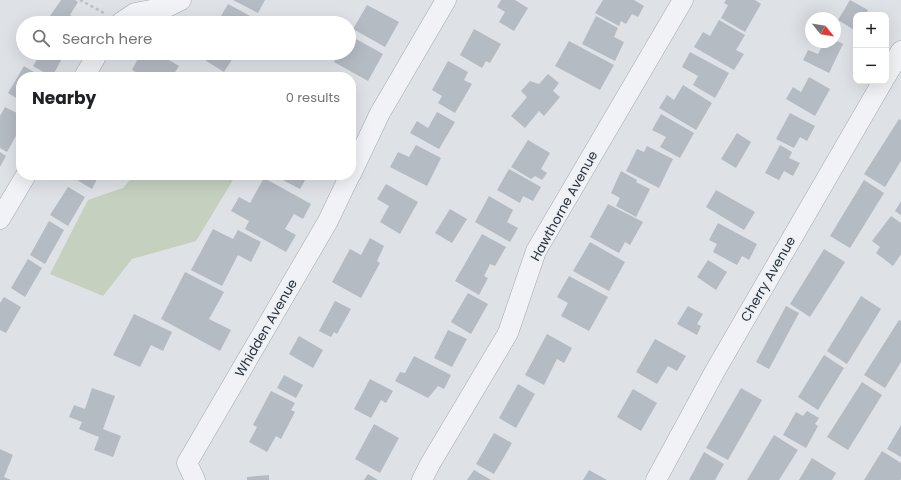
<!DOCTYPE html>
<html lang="en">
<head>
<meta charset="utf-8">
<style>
  :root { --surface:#fff; --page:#f2f2f2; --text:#202124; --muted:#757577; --line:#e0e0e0 }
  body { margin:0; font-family:Poppins,sans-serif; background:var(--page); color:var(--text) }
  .controls { position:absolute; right:12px; top:12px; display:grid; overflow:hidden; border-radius:8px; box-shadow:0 4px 16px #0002 }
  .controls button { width:36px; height:36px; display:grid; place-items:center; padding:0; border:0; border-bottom:1px solid var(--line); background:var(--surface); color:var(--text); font:20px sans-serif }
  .compass { position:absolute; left:805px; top:12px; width:36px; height:36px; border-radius:50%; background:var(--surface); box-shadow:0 4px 16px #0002; rotate:120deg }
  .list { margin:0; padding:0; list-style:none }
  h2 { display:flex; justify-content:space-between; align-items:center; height:52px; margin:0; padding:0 16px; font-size:17px }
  h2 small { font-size:13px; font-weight:400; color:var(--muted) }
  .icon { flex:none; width:22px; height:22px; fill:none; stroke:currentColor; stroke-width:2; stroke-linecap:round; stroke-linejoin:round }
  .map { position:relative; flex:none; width:901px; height:480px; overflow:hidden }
  .search { position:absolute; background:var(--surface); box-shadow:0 4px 16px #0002; left:16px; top:16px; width:340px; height:44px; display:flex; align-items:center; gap:10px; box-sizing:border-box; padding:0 14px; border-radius:22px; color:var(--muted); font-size:15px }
  .panel { position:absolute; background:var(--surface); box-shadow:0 4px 16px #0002; left:16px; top:72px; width:340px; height:108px; border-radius:16px }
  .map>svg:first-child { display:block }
  .green { fill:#c5d0bf }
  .building { fill:#b5bbc3 }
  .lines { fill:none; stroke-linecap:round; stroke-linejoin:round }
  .minor-casing { stroke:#a4a9b0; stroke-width:21 }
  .path { stroke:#bcc0c5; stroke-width:2.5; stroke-dasharray:3 3; stroke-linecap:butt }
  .minor { stroke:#f0f2f5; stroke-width:20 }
  .labels { text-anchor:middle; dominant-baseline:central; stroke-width:3; stroke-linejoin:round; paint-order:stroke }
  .street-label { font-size:13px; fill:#28313c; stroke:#edf0f4 }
</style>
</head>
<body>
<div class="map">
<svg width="901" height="480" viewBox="0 0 901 480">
  <rect width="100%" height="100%" fill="#dee2e6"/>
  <path class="green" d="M134 175H236L196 241 132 259 103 296 50 274 88 200 123 188Z"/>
  <g class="building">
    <path d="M61 0H75L78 2 70 15 83 23H54L48 19Z"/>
    <path d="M233 0H265L258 13Z"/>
    <path d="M501 0H515L528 8 514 31 499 22 505 12 497 7Z"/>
    <path d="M603 0H634L644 6 638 17 632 14 626 24 621 21 619 26 595 13Z"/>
    <path d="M726 0H755L761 4 745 32 721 18 728 5 724 3Z"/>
    <path d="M850 0 868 10 865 15H856V31L838 20Z"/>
    <path d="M228 4 252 17 248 23H217Z"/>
    <path d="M367 5 399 22 385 47 353 29Z"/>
    <path d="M596 16 618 28 614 37 624 42 615 61 582 44Z"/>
    <path d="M719 20 745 35 736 50 744 54 734 70 694 47 703 32 710 36Z"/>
    <path d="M474 29 501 44 490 63 486 61 482 68 460 55Z"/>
    <path d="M349 35 383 54 368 81 334 62 339 53H349Z"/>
    <path d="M835 40 843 44 829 73 803 60 808 50 818 54 824 42H835Z"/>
    <path d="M569 41 614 65 600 90 555 66Z"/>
    <path d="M690 52 729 73 715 98 693 85 698 76 682 67Z"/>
    <path d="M41 53H65L52 77 33 66Z"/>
    <path d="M141 53H157L179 66 172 77H145L132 70Z"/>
    <path d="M203 53H236L224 72 200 57Z"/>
    <path d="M448 61 468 72 464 80 472 84 455 113 438 103 442 96 432 90Z"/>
    <path d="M24 66 42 77H21V101L8 93Z"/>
    <path d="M303 72 336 75 335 77H302Z"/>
    <path d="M548 74 559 83 553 91 560 97 544 116 539 111 525 128 511 116 527 97 521 91 530 81 539 84Z"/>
    <path d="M809 77 830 89 815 116 786 99 793 87 801 92Z"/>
    <path d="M683 85 712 103 696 130 659 108 667 95 674 100Z"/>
    <path d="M5 107 21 115V127L7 152 0 148V116Z"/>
    <path d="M437 112 455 122 439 149 410 133 417 121 428 128Z"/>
    <path d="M790 113 815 126 807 141 800 137 794 148 776 139Z"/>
    <path d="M661 114 694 133 680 158 660 147 666 137 652 130Z"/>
    <path d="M899 119 901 120V161L885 187 864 174Z"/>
    <path d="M737 133 751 142 736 168 721 159Z"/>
    <path d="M528 140 550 153 541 169 547 173 542 180 535 176 531 179 511 167Z"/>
    <path d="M416 145 441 158 427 186 390 167 398 152 409 157Z"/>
    <path d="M780 145 792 152 789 158 800 163 793 176 784 171 779 180 765 173Z"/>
    <path d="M647 146 673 159 659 188 626 171 637 149 644 152Z"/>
    <path d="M0 152 6 156 0 167Z"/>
    <path d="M509 169 541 187 533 201 523 196 520 203 497 190Z"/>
    <path d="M621 171 637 180 636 182 650 189 636 217 616 206 620 198 611 193Z"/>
    <path d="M80 175H99L92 189 77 180Z"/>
    <path d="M273 175H308L300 189Z"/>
    <path d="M264 178 311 204 303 219 294 214 285 229 296 235 286 252 245 229 249 221 231 211 239 197 250 203Z"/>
    <path d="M864 180 884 193 850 248 830 236Z"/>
    <path d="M386 184 418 202 400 234 380 222 389 206 377 199Z"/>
    <path d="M68 187 85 197 68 226 50 215Z"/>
    <path d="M716 190 755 212 744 230 706 207Z"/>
    <path d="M489 196 513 210 507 222 518 228 510 242 475 222Z"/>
    <path d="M901 201V215L895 211Z"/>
    <path d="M608 204 643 222 630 245 625 242 619 253 590 237Z"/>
    <path d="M450 209 467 219 452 243 435 233Z"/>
    <path d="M891 216 901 223V254L893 266 876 253 880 247 872 241Z"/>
    <path d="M49 221 64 230 45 264 30 255Z"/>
    <path d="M718 223 757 244 749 260 742 256 737 265 713 252 717 244 709 240Z"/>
    <path d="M213 229 233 239 238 230 261 242 251 262 238 255 222 286 191 270Z"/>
    <path d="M482 234 506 247 495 266 490 264 484 276 488 278 479 295 455 281Z"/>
    <path d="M370 238 384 246 377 261 380 263 361 298 332 282 350 249 361 255Z"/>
    <path d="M590 242 625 262 609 291 573 271Z"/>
    <path d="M824 249 845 262 810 317 790 304Z"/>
    <path d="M28 259 42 268 25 297 11 288Z"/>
    <path d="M708 260 727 272 716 290 697 277Z"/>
    <path d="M185 272 224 292 209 319 231 330 220 351 161 319Z"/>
    <path d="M569 276 608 297 589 331 561 316 568 303 557 297Z"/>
    <path d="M468 293 488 304 471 334 451 322Z"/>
    <path d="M861 296 881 309 847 364 827 351Z"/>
    <path d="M4 297 21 307 6 333 0 330V303Z"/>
    <path d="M335 301 351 309 337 334 334 332 331 337 319 331Z"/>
    <path d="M688 306 703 314 697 324 701 326 697 335 677 324Z"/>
    <path d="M786 306 799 313 769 369 756 362Z"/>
    <path d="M134 314 172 332 163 351 151 345 140 367 113 355Z"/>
    <path d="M899 320 901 321V362L885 388 864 375Z"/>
    <path d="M448 330 467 339 452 367 434 358Z"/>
    <path d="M547 334 572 348 564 363 557 359 544 385 525 375Z"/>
    <path d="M299 336 323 350 313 368 289 354Z"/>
    <path d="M655 339 686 356 677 371 668 366 657 384 636 372Z"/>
    <path d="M824 355 844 368 818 410 798 397Z"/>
    <path d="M414 356 451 375 444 389 438 386 428 398 395 381 400 372 405 373Z"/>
    <path d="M284 375 303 385 296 398 277 388Z"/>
    <path d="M370 379 393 391 386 403 381 400 371 418 354 409Z"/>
    <path d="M862 382 882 395 848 450 827 437Z"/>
    <path d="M518 384 535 394 516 428 499 418Z"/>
    <path d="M92 388 115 396 103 429 121 436 113 457 94 450 99 437 79 429 82 422 69 417 74 405 85 409Z"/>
    <path d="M741 388 762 400 728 460 706 448Z"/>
    <path d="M633 389 657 403 641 431 617 417Z"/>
    <path d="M271 391 295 403 291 410 295 412 281 439 276 436 267 452 249 442 257 427 253 425Z"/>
    <path d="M807 411 819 418 815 424 818 426 806 448 783 435 796 412 803 416Z"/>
    <path d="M374 424 399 438 380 473 355 459Z"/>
    <path d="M901 425V457L887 449Z"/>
    <path d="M494 433 512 443 494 474 476 464Z"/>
    <path d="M774 435 798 450 779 480H747Z"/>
    <path d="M0 449 13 455 4 477 11 480H0Z"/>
    <path d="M882 451 901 463V479L900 480H864Z"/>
    <path d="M704 452 724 464 715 480H689Z"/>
    <path d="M812 458 836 473 832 480H799Z"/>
    <path d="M474 470 491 480H467Z"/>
    <path d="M589 470 607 480H583Z"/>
    <path d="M368 474 378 480H364Z"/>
    <path d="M269 475V480H247V477Z"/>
  </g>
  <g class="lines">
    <defs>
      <g id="minor">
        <path d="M120 23 135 13 167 7 181 0"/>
        <path d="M886 76 901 51"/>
        <path d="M84 77 98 53"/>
        <path d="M351 174 380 113 446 0"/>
        <path d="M0 219 26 175"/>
        <path d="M195 480 187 463 328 221 350 175"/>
        <path d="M422 480 430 464 508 333 536 251 683 0"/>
        <path d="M656 480 715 371 883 81"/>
      </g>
    </defs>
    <use href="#minor" class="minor-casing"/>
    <path class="path" d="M80 0 106 14"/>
    <use href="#minor" class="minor"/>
  </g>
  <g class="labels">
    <g class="street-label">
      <text transform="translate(564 206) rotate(-61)">Hawthorne Avenue</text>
      <text transform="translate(768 279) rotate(-60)">Cherry Avenue</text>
      <text transform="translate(266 328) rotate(-60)">Whidden Avenue</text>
    </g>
  </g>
</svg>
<div class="controls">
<button>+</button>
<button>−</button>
</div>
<svg class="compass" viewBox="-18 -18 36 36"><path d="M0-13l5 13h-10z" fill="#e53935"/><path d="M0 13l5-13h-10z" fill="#757577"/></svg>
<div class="search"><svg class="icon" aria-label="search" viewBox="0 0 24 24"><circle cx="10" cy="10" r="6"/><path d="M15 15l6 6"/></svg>Search here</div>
<section class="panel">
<h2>Nearby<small>0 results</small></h2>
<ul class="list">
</ul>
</section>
</div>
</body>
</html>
